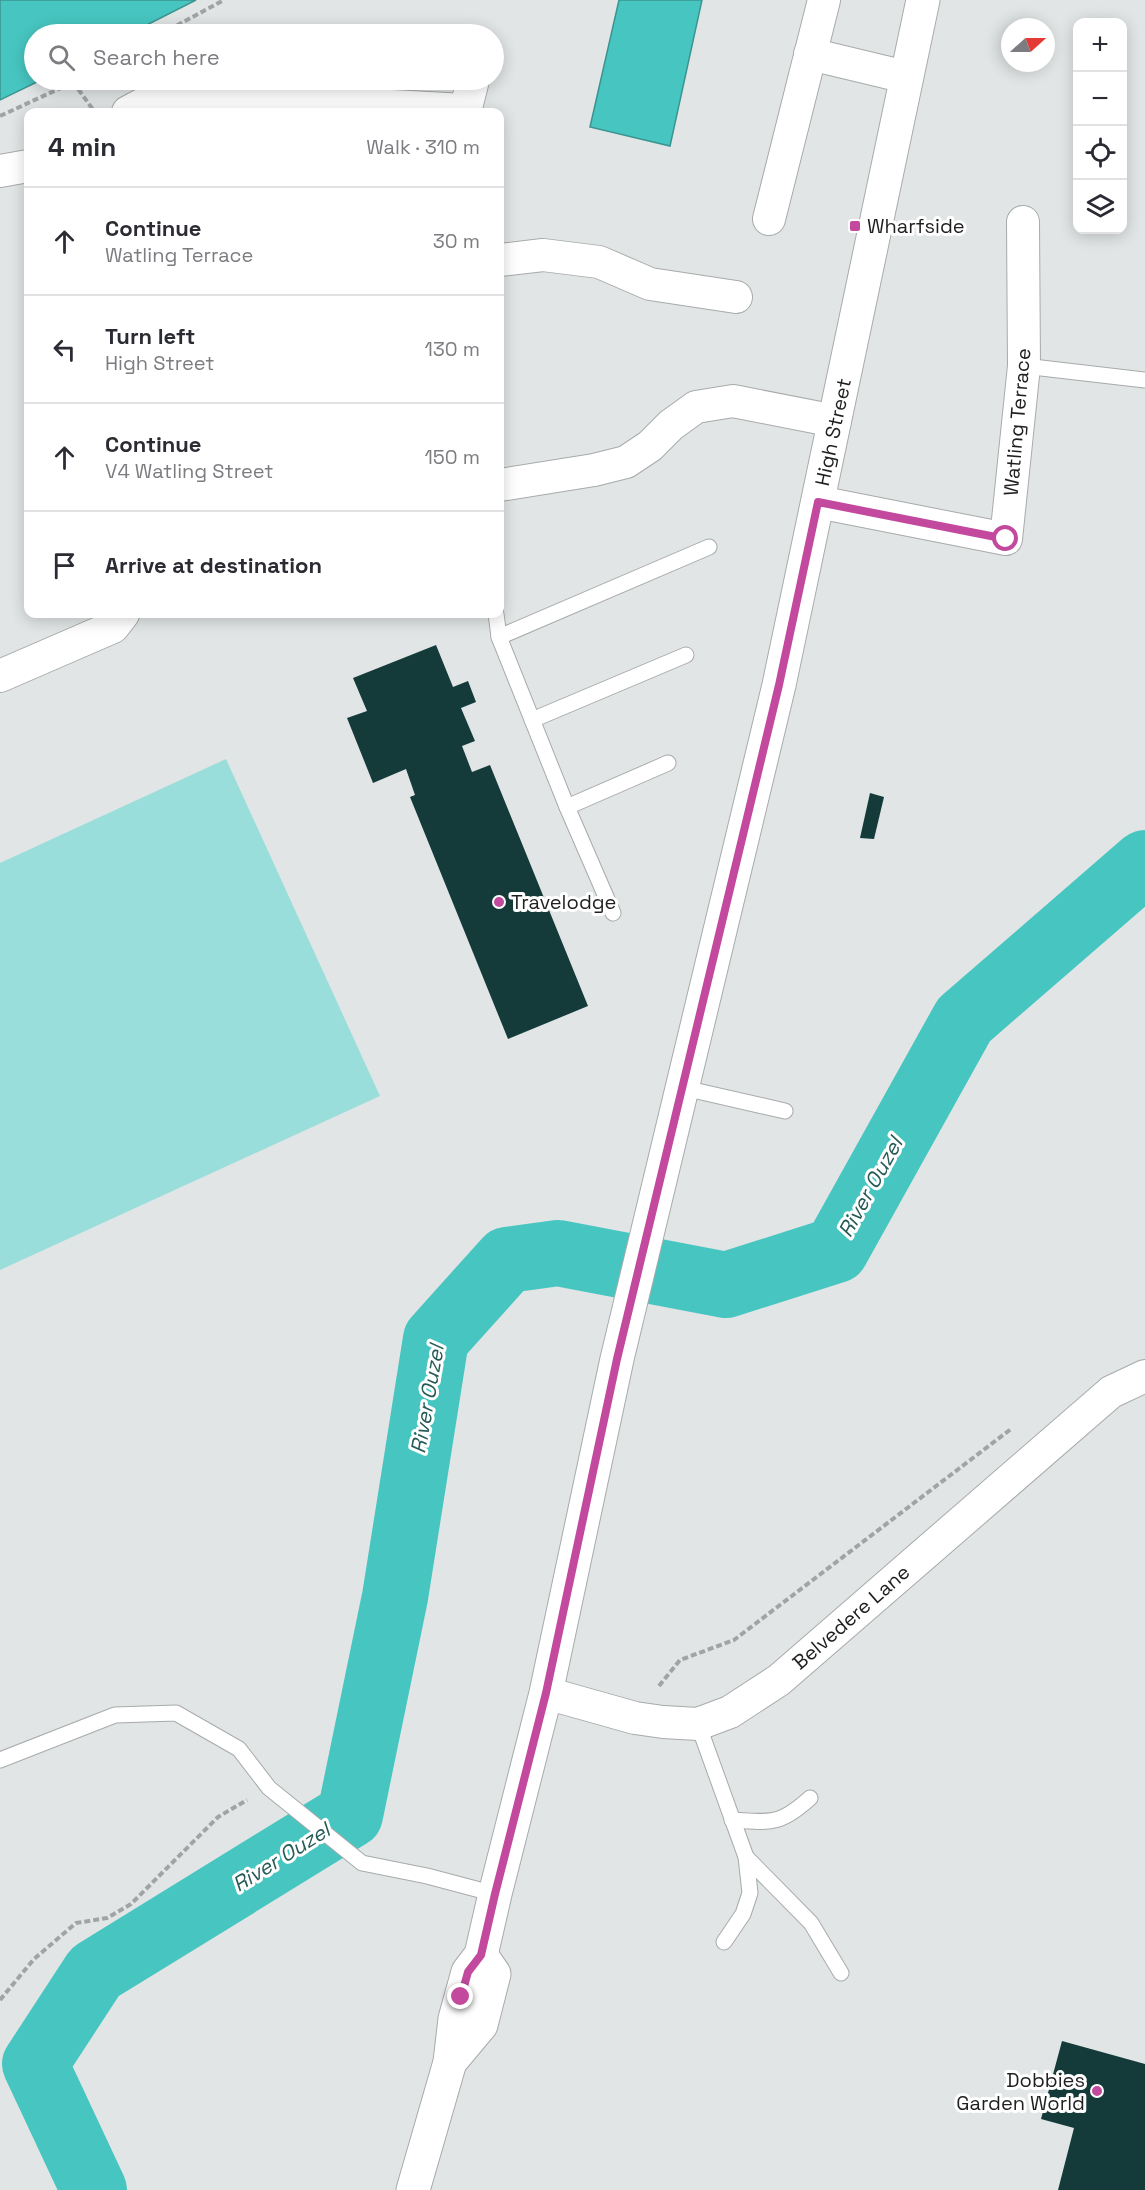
<!DOCTYPE html>
<html lang="en">
<head>
<meta charset="utf-8">
<style>
  :root { --surface:#fff; --page:#f2f2f3; --text:#2b2b33; --muted:#7c7c81; --line:#e1e1e2 }
  body { margin:0; font-family:"Space Grotesk",sans-serif; background:var(--page); color:var(--text) }
  .controls { position:absolute; right:18px; top:18px; display:grid; overflow:hidden; border-radius:12px; box-shadow:0 3px 15px #0003 }
  .controls button { width:54px; height:54px; display:grid; place-items:center; padding:0; border:0; border-bottom:2px solid var(--line); background:var(--surface); color:var(--text); font:30px sans-serif }
  .compass { position:absolute; left:1001px; top:18px; width:54px; height:54px; border-radius:50%; background:var(--surface); box-shadow:0 3px 15px #0003; rotate:69deg }
  .stop { position:absolute; width:18px; height:18px; margin:-14px; border:4px solid #c2499d; border-radius:50%; background:#fff }
  .stop.end { background:#c2499d; border-color:#fff; box-shadow:0 2px 6px #0008 }
  .list { margin:0; padding:0; list-style:none }
  h2 { display:flex; justify-content:space-between; align-items:center; height:78px; margin:0; padding:0 24px; font-size:26px }
  h2 small { font-size:20px; font-weight:400; color:var(--muted) }
  .list li { display:grid; grid-template-columns:39px 1fr auto; gap:18px; align-items:center; box-sizing:border-box; height:108px; padding:0 24px; border-top:2px solid var(--line) }
  .list b { display:block; font-size:22px; white-space:nowrap }
  .list p { margin:0; font-size:20px; white-space:nowrap; color:var(--muted) }
  .list em { font-size:20px; font-style:normal; color:var(--muted) }
  .icon { flex:none; width:33px; height:33px; fill:none; stroke:currentColor; stroke-width:2; stroke-linecap:round; stroke-linejoin:round }
  .map { position:relative; flex:none; width:1145px; height:2190px; overflow:hidden }
  .search { position:absolute; background:var(--surface); box-shadow:0 3px 15px #0003; left:24px; top:24px; width:480px; height:66px; display:flex; align-items:center; gap:15px; box-sizing:border-box; padding:0 21px; border-radius:33px; color:var(--muted); font-size:22px }
  .panel { position:absolute; background:var(--surface); box-shadow:0 3px 15px #0003; left:24px; top:108px; width:480px; height:510px; border-radius:12px }
  .map>svg:first-child { display:block }
  .green { fill:#9adedb }
  .water { fill:#47c6c1; stroke:#3b9490; stroke-width:1.5 }
  .lines { fill:none; stroke-linecap:round; stroke-linejoin:round }
  .river { stroke:#47c6c1; stroke-width:66 }
  .building { fill:#143b3a }
  .lane-casing { stroke:#a7abaa; stroke-width:17 }
  .street-casing { stroke:#a7abaa; stroke-width:34 }
  .secondary-casing { stroke:#a7abaa; stroke-width:35 }
  .path { stroke:#a1a4a4; stroke-width:4; stroke-dasharray:6 3; stroke-linecap:butt }
  .lane { stroke:#fff; stroke-width:15 }
  .street { stroke:#fff; stroke-width:32 }
  .secondary { stroke:#fff; stroke-width:33 }
  .route { stroke:#c2499d; stroke-width:8 }
  .poi-dot { fill:#c2499d; stroke:#fff; stroke-width:2 }
  .labels { text-anchor:middle; dominant-baseline:central; stroke-width:6; stroke-linejoin:round; paint-order:stroke }
  .poi-label { font-size:20px; fill:#1e1f1f; stroke:#fff; text-anchor:start }
  .street-label { font-size:20px; fill:#1e1f1f; stroke:#fff }
  .water-label { font-size:21px; font-style:italic; fill:#255a57; stroke:#fff }
</style>
</head>
<body>
<div class="map">
<svg width="1145" height="2190" viewBox="0 0 1145 2190">
  <rect width="100%" height="100%" fill="#e1e5e5"/>
  <path class="green" d="M226 759 380 1096 0 1270V863Z"/>
  <g class="water">
    <path d="M0 0H196L129 34H34V80H41L0 100Z"/>
    <path d="M619 0H702L670 146 590 127Z"/>
  </g>
  <g class="lines">
    <path class="river" d="M94 2190 35 2064 95 1972 350 1815 395 1597 436 1339 507 1260 558 1253 726 1285 836 1250 964 1020 1145 863"/>
  </g>
  <g class="building">
    <path d="M436 645 453 687 468 681 476 702 461 708 475 741 462 746 472 772 490 765 588 1006 508 1039 410 797 415 795 406 769 373 783 347 718 367 711 353 678Z"/>
    <path d="M870 793 884 797 874 839 860 838Z"/>
    <path d="M1062 2041 1145 2064V2190H1058L1074 2128 1041 2119Z"/>
  </g>
  <g class="lines">
    <defs>
      <g id="lane">
        <path d="M1024 366 1145 380"/>
        <path d="M496 614 499 637 567 807 613 913"/>
        <path d="M499 637 709 547"/>
        <path d="M532 720 686 655"/>
        <path d="M567 807 668 763"/>
        <path d="M684 1088 785 1111"/>
        <path d="M698 1724 746 1857 750 1893 743 1914 724 1942"/>
        <path d="M0 1760 115 1715 176 1713 239 1749 269 1788 362 1863 427 1876 495 1894"/>
        <path d="M732 1820C771 1822 779 1826 810 1798"/>
        <path d="M746 1857 811 1923 841 1973"/>
      </g>
      <g id="street">
        <path d="M810 54 906 77"/>
        <path d="M128 112 143 104 228 97 465 110"/>
        <path d="M465 112 473 80"/>
        <path d="M0 171 28 166"/>
        <path d="M769 219 824 0"/>
        <path d="M500 260 543 255 599 262 650 284 736 297"/>
        <path d="M500 485 594 470 626 462 650 446 671 425 696 407 733 401 835 421"/>
        <path d="M818 502 1006 539 1024 366 1023 222"/>
        <path d="M0 676 113 627 123 614"/>
        <path d="M546 1693 635 1718 663 1722 698 1724 730 1712 779 1680 1111 1392 1145 1376"/>
      </g>
      <g id="secondary">
        <path d="M450 2062 481 2025 494 1974 481 1955"/>
        <path d="M413 2190 450 2062 455 2019 468 1972 481 1955 495 1894 546 1693 617 1359 779 685 923 0"/>
      </g>
    </defs>
    <use href="#lane" class="lane-casing"/>
    <use href="#street" class="street-casing"/>
    <use href="#secondary" class="secondary-casing"/>
    <g class="path">
      <path d="M161 34 224 0"/>
      <path d="M73 82 94 111"/>
      <path d="M0 116 78 80"/>
      <path d="M659 1686 680 1660 734 1640 1011 1429"/>
      <path d="M0 2000 34 1959 76 1923 107 1918 131 1904 218 1817 247 1800"/>
    </g>
    <use href="#lane" class="lane"/>
    <use href="#street" class="street"/>
    <use href="#secondary" class="secondary"/>
  </g>
  <g class="lines">
    <path class="route" d="M461 1997 468 1972 481 1955 495 1894 546 1693 617 1359 779 685 818 502 1006 539"/>
  </g>
  <g class="poi-dot">
    <rect x="849" y="220" width="12" height="12" rx="3"/>
    <circle cx="499" cy="902" r="6"/>
    <circle cx="1097" cy="2091" r="6"/>
  </g>
  <g class="labels">
    <g class="poi-label">
      <text x="867" y="226">Wharfside</text>
      <text x="511" y="902">Travelodge</text>
      <text x="1085" y="2080" text-anchor="end">Dobbies<tspan x="1085" dy="23">Garden World</tspan></text>
    </g>
    <g class="street-label">
      <text transform="translate(1017 422) rotate(-85)">Watling Terrace</text>
      <text transform="translate(833 432) rotate(-78)">High Street</text>
      <text transform="translate(851 1617) rotate(-41)">Belvedere Lane</text>
    </g>
    <g class="water-label">
      <text transform="translate(870 1187) rotate(-61)">River Ouzel</text>
      <text transform="translate(427 1399) rotate(-80)">River Ouzel</text>
      <text transform="translate(281 1857) rotate(-32)">River Ouzel</text>
    </g>
  </g>
</svg>
<div class="controls">
<button>+</button>
<button>−</button>
<button><svg class="icon" aria-label="locate" viewBox="0 0 24 24"><circle cx="12" cy="12" r="6"/><path d="M12 2v4M12 18v4M2 12h4M18 12h4"/></svg></button>
<button><svg class="icon" aria-label="layers" viewBox="0 0 24 24"><path d="M12 4l9 5-9 5-9-5zM3 14l9 5 9-5"/></svg></button>
</div>
<svg class="compass" viewBox="-18 -18 36 36"><path d="M0-13l5 13h-10z" fill="#e53935"/><path d="M0 13l5-13h-10z" fill="#7c7c81"/></svg>
<div class="stop" style="left:1006px;top:539px"></div>
<div class="stop end" style="left:461px;top:1997px"></div>
<div class="search"><svg class="icon" aria-label="search" viewBox="0 0 24 24"><circle cx="10" cy="10" r="6"/><path d="M15 15l6 6"/></svg>Search here</div>
<section class="panel">
<h2>4 min<small>Walk · 310 m</small></h2>
<ul class="list">
<li><svg class="icon" aria-label="ahead" viewBox="0 0 24 24"><path d="M12 20V5M6 11l6-6 6 6"/></svg><div><b>Continue</b><p>Watling Terrace</p></div><em>30 m</em></li>
<li><svg class="icon" aria-label="left" viewBox="0 0 24 24"><path d="M17 20v-9H6M10 6l-5 5 5 5"/></svg><div><b>Turn left</b><p>High Street</p></div><em>130 m</em></li>
<li><svg class="icon" aria-label="ahead" viewBox="0 0 24 24"><path d="M12 20V5M6 11l6-6 6 6"/></svg><div><b>Continue</b><p>V4 Watling Street</p></div><em>150 m</em></li>
<li><svg class="icon" aria-label="arrive" viewBox="0 0 24 24"><path d="M6 21V4h12l-3 4 3 4H6"/></svg><div><b>Arrive at destination</b></div></li>
</ul>
</section>
</div>
</body>
</html>
